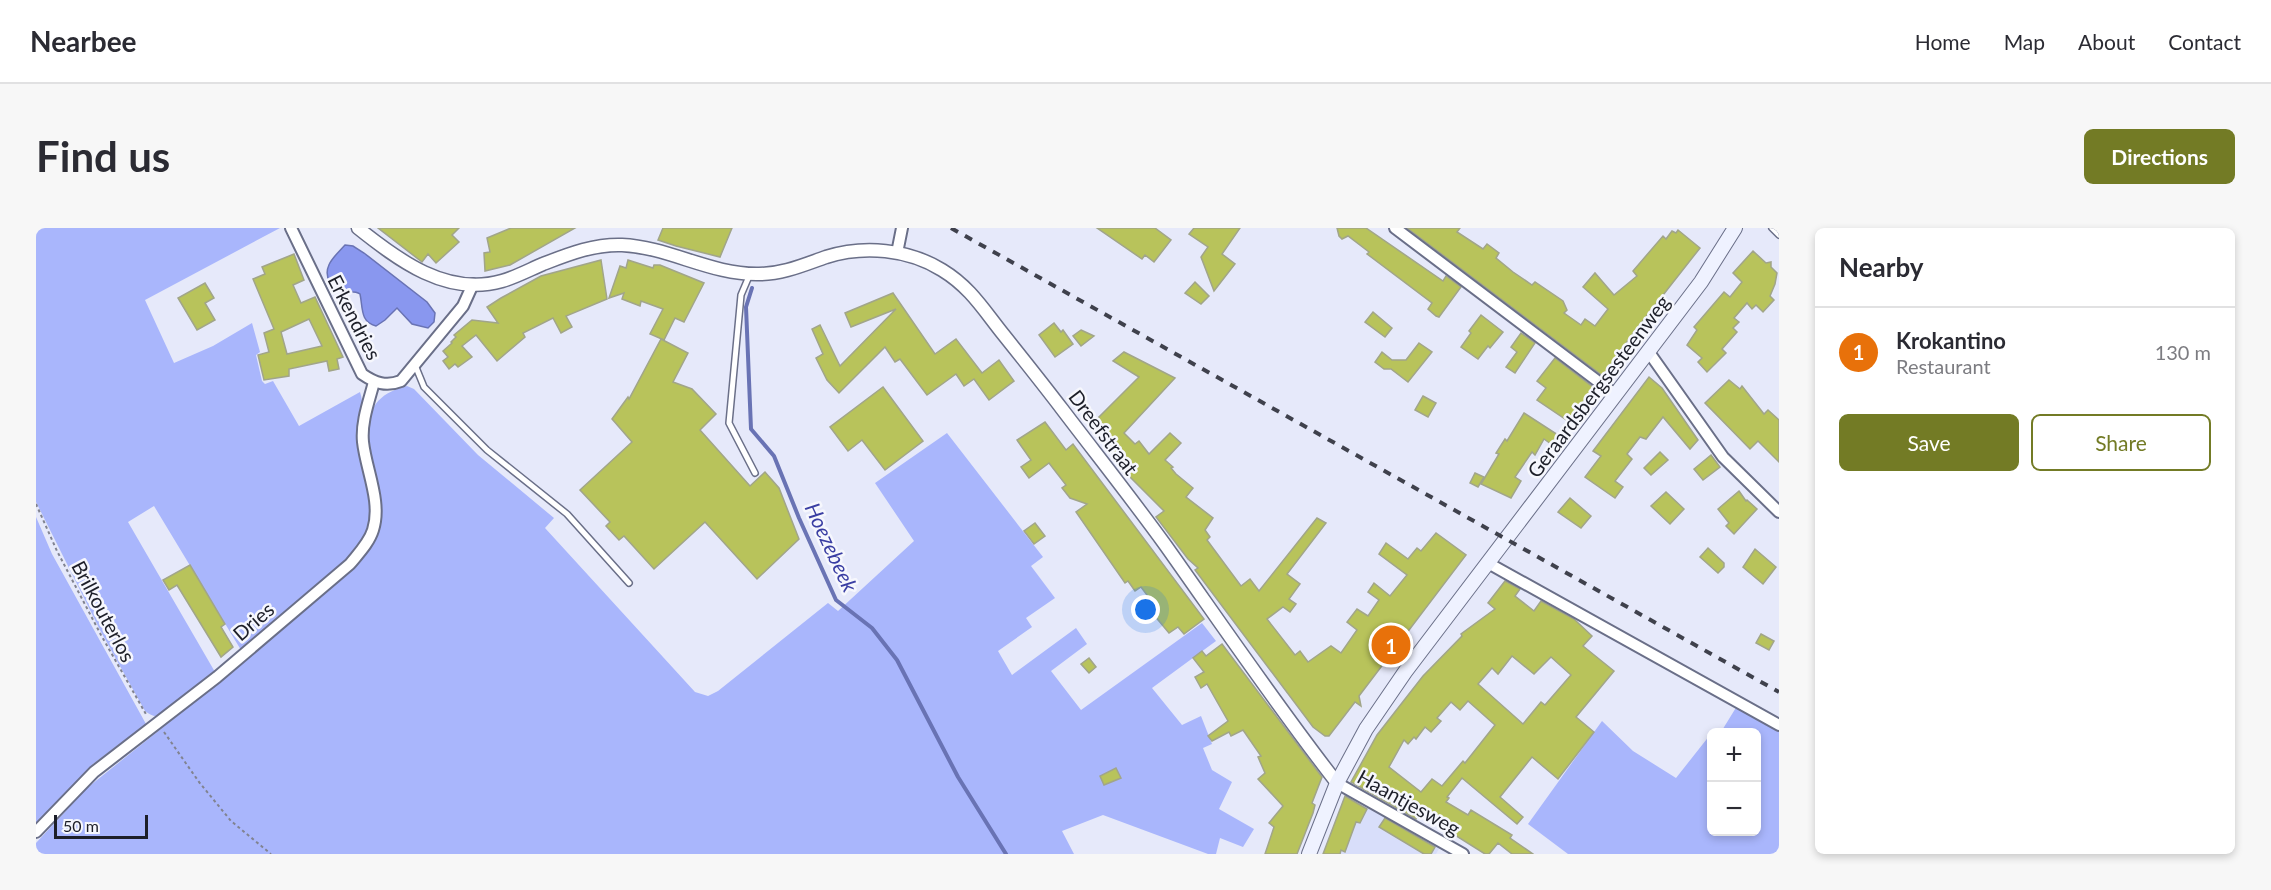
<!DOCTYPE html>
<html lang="en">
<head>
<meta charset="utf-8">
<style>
  :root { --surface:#fff; --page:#f7f7f7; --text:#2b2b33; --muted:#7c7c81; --line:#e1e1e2; --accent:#737b25 }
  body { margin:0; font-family:Lato,sans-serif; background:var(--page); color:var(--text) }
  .controls { position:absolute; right:18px; bottom:18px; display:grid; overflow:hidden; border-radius:9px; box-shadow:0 3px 9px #0003 }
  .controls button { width:54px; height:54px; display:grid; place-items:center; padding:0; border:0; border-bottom:2px solid var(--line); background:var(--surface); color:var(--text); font:30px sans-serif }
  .scale { position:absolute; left:18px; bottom:15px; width:94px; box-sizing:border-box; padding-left:6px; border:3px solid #1d1f29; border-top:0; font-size:16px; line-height:21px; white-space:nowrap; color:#1d1f29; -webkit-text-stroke:4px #f6f7fd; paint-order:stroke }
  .you { position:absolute; left:1110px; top:382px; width:21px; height:21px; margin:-15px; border:4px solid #fff; border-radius:50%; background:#1a73e8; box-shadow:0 0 0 9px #1a73e833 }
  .badge { display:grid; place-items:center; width:39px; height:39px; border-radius:50%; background:var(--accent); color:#fff; font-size:20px; font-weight:700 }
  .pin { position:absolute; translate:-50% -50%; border:3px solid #fff; box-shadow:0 2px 6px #0006 }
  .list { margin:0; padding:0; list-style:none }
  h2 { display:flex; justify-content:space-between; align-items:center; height:78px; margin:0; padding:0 24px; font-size:26px }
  h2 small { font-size:20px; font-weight:400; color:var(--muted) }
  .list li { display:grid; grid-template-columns:39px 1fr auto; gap:18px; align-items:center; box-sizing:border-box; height:90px; padding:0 24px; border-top:2px solid var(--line) }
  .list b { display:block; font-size:22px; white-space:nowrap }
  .list p { margin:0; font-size:20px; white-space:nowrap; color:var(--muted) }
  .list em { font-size:20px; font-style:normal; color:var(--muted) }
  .actions { display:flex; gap:12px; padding:18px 24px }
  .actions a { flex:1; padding:14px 0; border:2px solid var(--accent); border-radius:9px; text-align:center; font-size:21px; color:var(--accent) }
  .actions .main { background:var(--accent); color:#fff }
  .map { position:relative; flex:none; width:1743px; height:626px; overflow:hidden; border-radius:9px }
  header { display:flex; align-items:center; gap:36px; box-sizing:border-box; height:84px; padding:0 30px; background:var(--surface); border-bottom:2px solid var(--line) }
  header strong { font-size:28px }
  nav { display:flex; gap:33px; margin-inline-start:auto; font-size:21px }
  .intro { display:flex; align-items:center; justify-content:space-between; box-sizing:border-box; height:144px; padding:0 36px }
  h1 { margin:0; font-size:42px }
  .button { padding:15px 27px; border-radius:9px; background:var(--accent); color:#fff; font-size:21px; font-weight:700 }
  main { display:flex; gap:36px; padding:0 36px }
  aside { flex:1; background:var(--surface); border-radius:9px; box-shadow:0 3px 9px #0003 }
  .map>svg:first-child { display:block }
  .built { fill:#d8defa }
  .green { fill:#a9b6fc }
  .water { fill:#8997ef; stroke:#6973b4; stroke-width:1.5 }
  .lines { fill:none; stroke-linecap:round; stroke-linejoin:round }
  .stream { stroke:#6973b4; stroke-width:4 }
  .building { fill:#b8c35b; stroke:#a1a589; stroke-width:1.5; fill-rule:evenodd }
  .service-casing { stroke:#6a6f88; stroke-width:8 }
  .minor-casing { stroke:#6a6f88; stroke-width:14 }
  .tertiary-casing { stroke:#6a6f88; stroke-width:15 }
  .secondary-casing { stroke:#6a6f88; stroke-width:16 }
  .path { stroke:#818390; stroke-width:2; stroke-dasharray:3 3; stroke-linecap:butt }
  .service { stroke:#fff; stroke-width:5 }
  .minor { stroke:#fff; stroke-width:10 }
  .tertiary { stroke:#fff; stroke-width:12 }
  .secondary { stroke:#eff2ff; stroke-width:14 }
  .rail { stroke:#3f414c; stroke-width:4; stroke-dasharray:8 8; stroke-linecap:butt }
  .labels { text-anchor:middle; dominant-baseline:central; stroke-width:5; stroke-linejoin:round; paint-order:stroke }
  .street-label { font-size:20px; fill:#1d1f29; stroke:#f6f7fd }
  .water-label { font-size:21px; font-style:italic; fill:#3a3ea3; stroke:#f6f7fd }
</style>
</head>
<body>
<header>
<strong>Nearbee</strong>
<nav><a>Home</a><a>Map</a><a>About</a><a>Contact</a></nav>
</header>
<div class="intro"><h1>Find us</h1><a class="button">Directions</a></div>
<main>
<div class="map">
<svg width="1743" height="626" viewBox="0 0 1743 626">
  <rect width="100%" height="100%" fill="#e6e9fa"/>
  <path class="built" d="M1308 570 1347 586 1404 619 1400 626H1287Z"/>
  <g class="green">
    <path d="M0 0H244L109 72 138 135 177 118 216 95 224 124 220 127 226 153 229 156 237 153 263 198 324 164C330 181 323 201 326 219 330 243 340 275 333 300 326 329 232 400 205 422L118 278 92 294 179 444V447L127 487C118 489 116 488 109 483L65 404 0 274Z"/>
    <path d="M371 158 378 161 442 227 518 290 509 300 659 464 672 468 682 463 792 375 802 383 878 313 839 255 911 205 1007 329 995 338 1019 370 990 390 996 399 962 423 976 447 1040 400 1051 416 1015 443 1045 482 1166 395 1180 413 1116 460 1146 497 1165 488 1176 516 1167 520 1176 542 1196 554 1183 581 1218 601 1207 619 1184 610 1180 626H1172L1067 587 1026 603 1038 626H0V615L51 560 191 448 335 318C338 312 342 306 343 301 354 253 296 176 371 158Z"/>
    <path d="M0 289 16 326 110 496 57 536 0 596Z"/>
    <path d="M1701 478 1743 501V626H1532L1492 596 1566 493 1597 523 1640 550 1674 507 1675 508 1676 604H1720V505L1685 504Z"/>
  </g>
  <path class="water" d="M309 17 317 18 328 25 391 74 399 85 398 94 392 100 376 96 361 80 349 92 340 98C324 94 327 80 324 66 318 62 313 65 305 63 300 62 297 60 294 55 285 39 299 28 309 17Z"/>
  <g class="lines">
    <path class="stream" d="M716 60 710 79 715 201 738 228 763 290 800 372 836 400 861 432 922 549 970 626"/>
  </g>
  <g class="building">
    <path d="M342 0H423L416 7 423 14 400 35 392 26 386 34Z"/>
    <path d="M475 0H539L474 37 449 43 448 25 454 24 451 10Z"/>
    <path d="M627 0H696L684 29 640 18 622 12Z"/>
    <path d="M1061 0H1119L1135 12 1118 34 1109 27 1106 31Z"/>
    <path d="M1158 0H1204L1186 26 1199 36 1178 63 1165 29 1172 19 1153 6Z"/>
    <path d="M1301 0H1330L1407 53 1410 48 1425 59 1403 89 1400 88 1392 81 1396 75 1331 26 1333 24 1312 8 1306 11 1303 8Z"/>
    <path d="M1371 0H1424L1421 4 1447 21 1451 16 1463 25 1460 30 1477 44 1496 57 1499 54 1527 73 1531 82 1528 85 1545 97 1549 91 1559 98 1572 81 1547 59 1559 45 1578 67 1601 48 1597 43 1627 8 1630 11 1636 3 1640 5 1642 2 1664 20 1598 104 1567 148Z"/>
    <path d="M1717 23 1730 35 1735 34V39L1741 45 1739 56 1734 68 1738 72 1727 84 1720 77 1716 81 1711 75 1698 90 1703 94 1697 100 1701 104 1686 121 1690 125 1671 144 1662 134 1666 130 1651 117 1661 102 1658 99 1688 64 1694 69 1706 54 1697 45Z"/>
    <path d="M258 26 268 52 257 57 265 75 279 69 307 129 301 131 303 141 293 143 291 133 253 141V148L228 152 222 127 233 124 228 105 238 101 217 51 229 46 226 39ZM273 91 286 118 251 126 245 104Z"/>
    <path d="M565 32 571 71 530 88 536 99 525 105 517 90 487 105 489 109 461 133 440 107 426 118 436 129 422 139 419 136 413 141 407 133 412 129 407 123 416 115 415 114 420 109 418 107 436 92 462 95 451 79 465 70 505 48Z"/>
    <path d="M592 32 617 40 618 37H624L668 55 648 94 639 90 628 112 614 106 627 81 605 73 604 78 586 71 588 65 573 70 584 38 590 40Z"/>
    <path d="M1159 54 1173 68 1165 76 1149 65Z"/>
    <path d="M169 55 178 70 169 75 179 92 161 102 142 70Z"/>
    <path d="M857 65 899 126 920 111 946 145 963 132 978 153 953 172 938 151 928 158 920 146 891 167 864 131 859 134 849 119 803 165 791 152 780 130 787 126 776 101 784 97 804 138 860 81 815 99 809 85Z"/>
    <path d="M1337 84 1356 100 1349 109 1329 94Z"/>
    <path d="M1445 87 1467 104 1454 120 1452 118 1442 131 1425 119 1435 105 1433 103Z"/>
    <path d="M1018 95 1025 104 1027 102 1037 116 1019 129 1003 107Z"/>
    <path d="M1045 102 1058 108 1045 118 1037 108Z"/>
    <path d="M1485 105 1499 115 1479 145 1470 139 1481 124 1475 119Z"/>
    <path d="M625 111 652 125 637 154 656 161 680 186 664 202 714 258 729 244 743 260 763 311 721 351 669 294 618 341 588 308 583 312 570 298 574 294 544 262 596 214 576 191 592 169 593 171Z"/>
    <path d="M1383 115 1396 124 1372 154 1355 141H1348L1339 134 1346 124 1356 132H1370Z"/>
    <path d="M1088 124 1139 150 1088 205 1099 216 1103 213 1113 226 1134 205 1145 215 1129 232 1137 239 1135 240 1140 246 1157 260 1150 269 1177 290 1169 302 1174 309 1171 312 1205 358 1214 351 1223 363 1281 290 1290 295 1251 346 1264 356 1253 371 1260 376 1254 384 1247 379 1231 391 1259 427 1264 423 1272 434 1295 418 1305 425 1321 402 1311 394 1321 381 1332 388 1343 372 1332 364 1338 355 1354 368 1371 347 1343 326 1350 315 1372 331 1381 320 1385 323 1400 305 1430 327 1323 468 1325 478 1319 474 1293 508H1289L1277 499 1159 342 1162 340 1152 331 1120 289 1128 283 1093 248 1069 217 1070 215 1062 207 1065 204 1056 196 1103 149 1077 133Z"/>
    <path d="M1519 130 1558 160 1532 193 1501 172 1510 160 1501 153Z"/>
    <path d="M1613 149 1626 160 1662 212 1654 221 1627 189 1610 211 1604 209 1591 226 1596 231 1579 253 1587 259 1579 270 1549 249 1565 228 1557 223Z"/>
    <path d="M1693 152 1704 161 1706 158 1728 186 1732 182 1743 192V234L1722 213 1714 221 1669 175Z"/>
    <path d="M847 159 887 213 849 242 826 212 812 223 794 199Z"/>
    <path d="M1387 168 1400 175 1392 189 1379 182Z"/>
    <path d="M1488 185 1522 207 1515 216 1508 211 1499 227 1496 224 1479 249 1485 253 1475 270 1445 256 1463 226 1460 225 1469 211 1471 213Z"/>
    <path d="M1009 194 1030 222 1037 216 1168 391 1148 406 1142 399 1133 405 1118 387 1123 383 1105 359 1099 363 1092 353 1089 355 1040 284 1051 276 1034 270 1026 260 1030 257 1013 235 993 250 985 239 995 232 981 212Z"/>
    <path d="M1624 224 1632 232 1615 247 1608 240Z"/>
    <path d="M1675 227 1684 239 1667 252 1658 241Z"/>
    <path d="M1439 245 1448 249 1442 259 1434 255Z"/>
    <path d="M1703 263 1710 273 1711 272 1721 281 1698 306 1690 298 1693 295 1682 281Z"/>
    <path d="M1630 264 1648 281 1634 296 1615 278Z"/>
    <path d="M1534 270 1555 288 1545 300 1522 284Z"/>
    <path d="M999 295 1009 308 998 316 988 303Z"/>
    <path d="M1672 320 1688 335V339L1682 345 1664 329Z"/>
    <path d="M1719 321 1740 339 1727 356 1707 339Z"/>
    <path d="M154 337 189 396 185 399 197 419 185 429 141 357 133 362 127 352Z"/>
    <path d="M1469 353 1484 361 1479 368 1498 383 1505 373 1538 391 1556 408 1547 418 1578 443 1540 489 1558 504 1522 551 1496 529 1464 569 1487 589 1481 596 1426 550 1411 569 1413 570 1410 574 1432 587 1435 582 1476 607 1474 610 1497 626H1476L1462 615 1453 626H1449L1384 585 1380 591 1315 554 1341 507 1387 448 1426 408 1425 406 1459 381 1452 375ZM1476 428 1498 446 1515 429 1535 447 1509 477 1505 474 1487 496 1442 456 1456 440 1462 446ZM1432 473 1459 497 1429 535 1427 533 1406 558 1396 551 1385 564 1353 539 1368 512 1372 516 1378 509 1380 511 1389 499 1395 504 1405 493 1401 490 1415 474 1424 482Z"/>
    <path d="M1725 406 1738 413 1733 422 1720 415Z"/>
    <path d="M1186 416 1286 549 1276 575 1279 577 1277 585 1261 626H1229L1238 599 1233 595 1247 578 1222 551 1229 545 1222 529 1225 528 1207 502 1195 508 1193 504 1176 513 1172 508 1192 493 1171 456 1165 460 1159 449 1168 444 1157 430 1166 423 1170 428Z"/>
    <path d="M1053 430 1060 439 1053 445 1045 436Z"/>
    <path d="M1080 540 1085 550 1068 557 1064 548Z"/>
    <path d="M1309 568 1331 581 1324 595 1320 594 1309 624 1305 622 1304 626H1287Z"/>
    <path d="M1349 590 1399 619 1395 626H1388L1343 599Z"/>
  </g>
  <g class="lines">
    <defs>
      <g id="service">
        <path d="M1736 0 1743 7"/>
        <path d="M714 46 705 67 693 195 719 245"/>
        <path d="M379 137 388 159 451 222 531 286 593 355"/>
      </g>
      <g id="minor">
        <path d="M255 0 326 146C339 155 350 159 365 153L427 78 437 56"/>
        <path d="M1359 0 1580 167"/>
        <path d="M861 25 866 0"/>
        <path d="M1612 123 1687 229 1743 284"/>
        <path d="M1452 335 1743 497"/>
        <path d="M1301 555 1427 626"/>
        <path d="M0 604 58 544 181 449 314 336C322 326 333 315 337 302 346 274 330 242 327 214 325 194 333 173 338 154"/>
      </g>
      <path id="tertiary" d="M322 0C362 32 411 69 466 53 480 49 493 42 507 36 533 26 558 16 586 17 633 19 675 47 723 46 747 46 767 37 790 29 828 17 872 21 906 42 934 59 947 81 967 106 987 131 1007 156 1026 181 1061 227 1096 271 1130 318 1186 397 1241 478 1301 555"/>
      <path id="secondary" d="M1273 626 1301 555 1330 501 1369 444 1665 54 1699 0"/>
    </defs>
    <use href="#service" class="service-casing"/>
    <use href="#minor" class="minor-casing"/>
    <use href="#tertiary" class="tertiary-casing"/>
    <use href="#secondary" class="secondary-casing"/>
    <g class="path">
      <path d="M0 276 21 323 65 407 111 488"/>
      <path d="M128 504 163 554 195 593 235 626"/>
    </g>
    <use href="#service" class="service"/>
    <use href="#minor" class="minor"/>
    <use href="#tertiary" class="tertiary"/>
    <use href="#secondary" class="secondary"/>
    <path class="rail" d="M915 0 1743 464"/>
  </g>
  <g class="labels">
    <g class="street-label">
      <text transform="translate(319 89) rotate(63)">Erkendries</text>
      <text transform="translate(1562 158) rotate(-53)">Geraardsbergsesteenweg</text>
      <text transform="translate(1068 204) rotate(53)">Dreefstraat</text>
      <text transform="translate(68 383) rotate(62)">Brilkouterlos</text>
      <text transform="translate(217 393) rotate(-41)">Dries</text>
      <text transform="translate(1373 574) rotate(29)">Haantjesweg</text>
    </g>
    <g class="water-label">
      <text transform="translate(796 319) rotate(65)">Hoezebeek</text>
    </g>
  </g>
</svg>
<div class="controls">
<button>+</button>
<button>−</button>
</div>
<div class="scale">50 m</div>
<div class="you"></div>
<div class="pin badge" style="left:1355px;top:417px;background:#e8710a">1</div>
</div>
<aside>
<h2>Nearby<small></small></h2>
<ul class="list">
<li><span class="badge" style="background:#e8710a">1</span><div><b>Krokantino</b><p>Restaurant</p></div><em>130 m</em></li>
</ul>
<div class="actions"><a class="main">Save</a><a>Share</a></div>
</aside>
</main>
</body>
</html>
